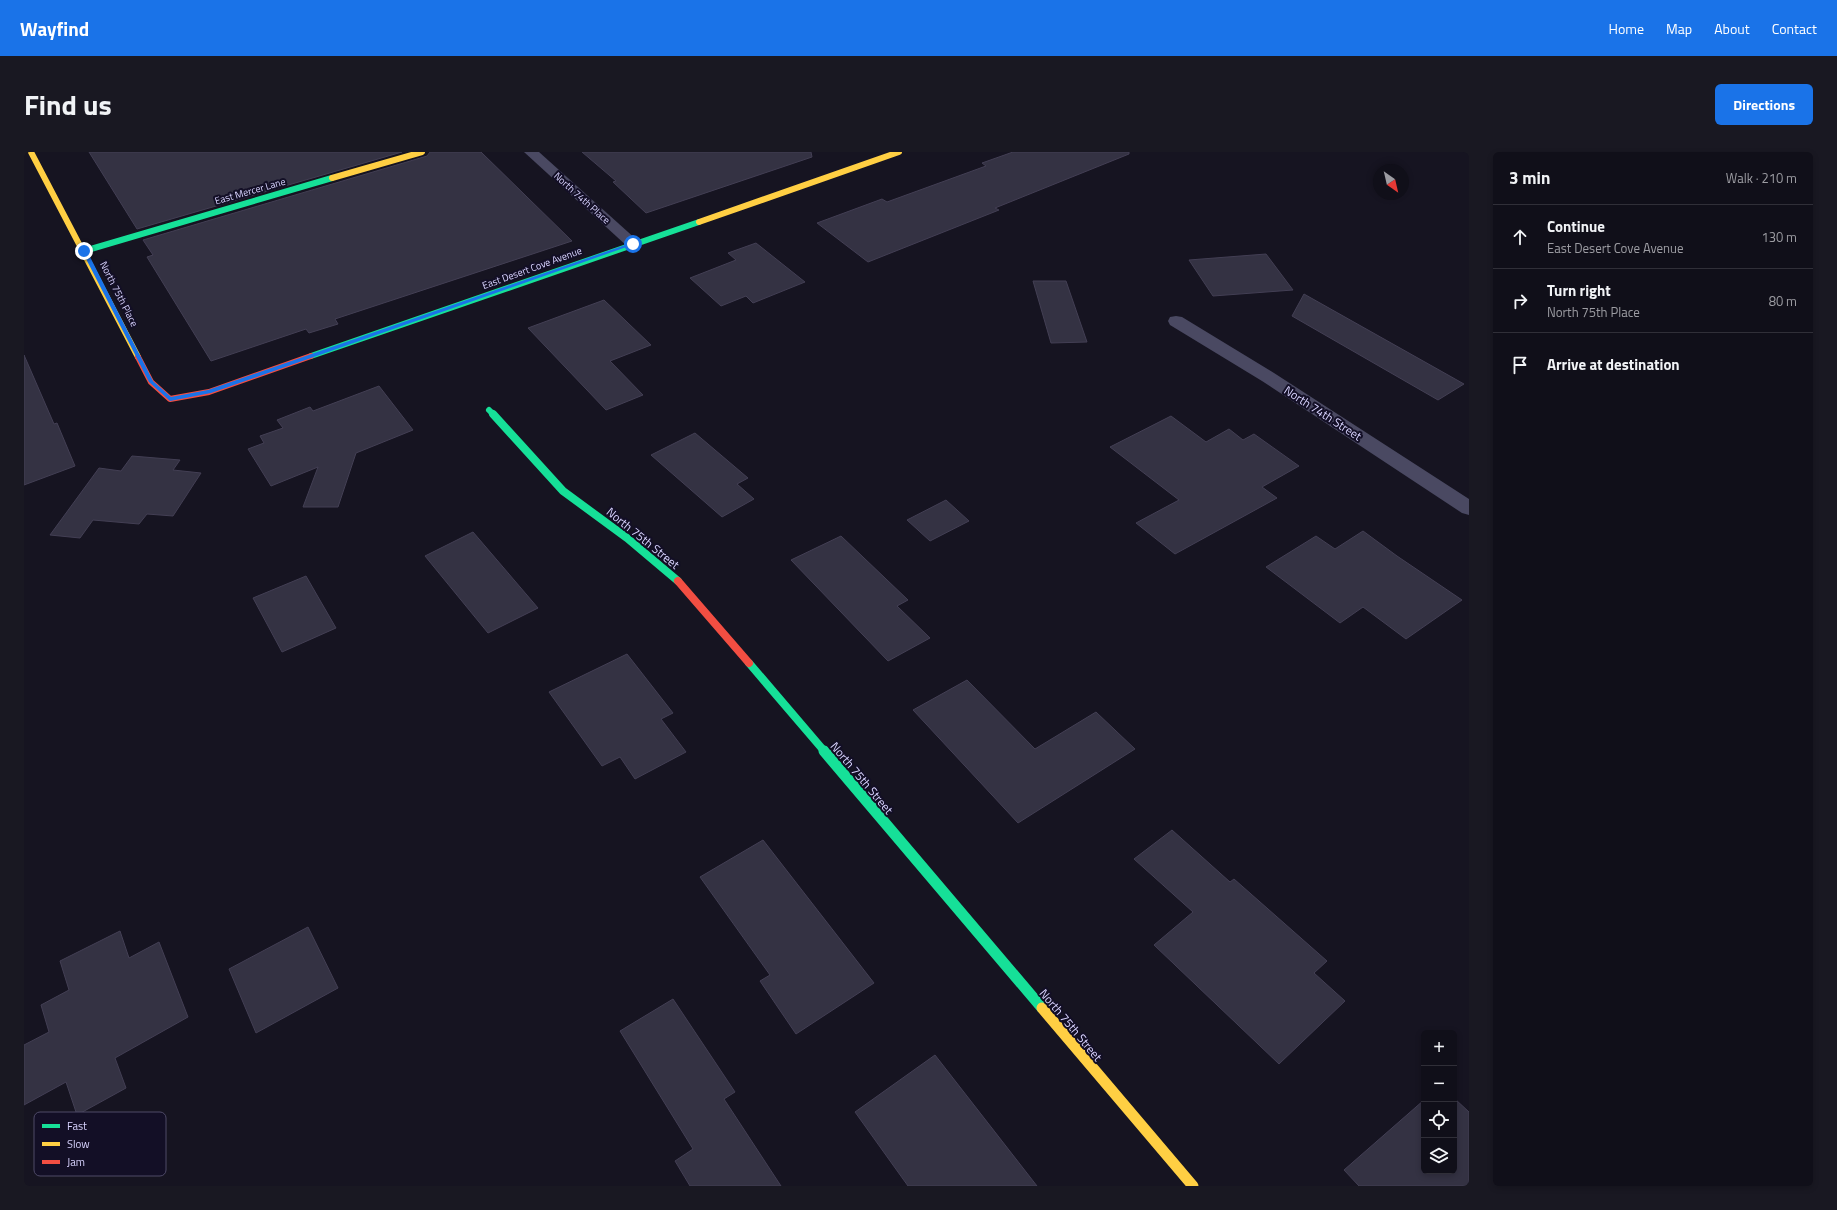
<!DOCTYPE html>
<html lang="en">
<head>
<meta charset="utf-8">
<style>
  :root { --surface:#100f19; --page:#191822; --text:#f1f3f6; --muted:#9c9ca2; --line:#302f38; --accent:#1a73e8 }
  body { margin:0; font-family:"Titillium Web",sans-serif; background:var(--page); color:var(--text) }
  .controls { position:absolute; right:12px; bottom:12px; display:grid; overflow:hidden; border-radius:6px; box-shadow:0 2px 6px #0003 }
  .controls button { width:36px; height:36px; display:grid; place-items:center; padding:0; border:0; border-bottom:1px solid var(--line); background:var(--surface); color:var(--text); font:20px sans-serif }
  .compass { position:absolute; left:1349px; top:12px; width:36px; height:36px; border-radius:50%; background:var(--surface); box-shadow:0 2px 6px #0003; rotate:146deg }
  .stop { position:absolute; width:12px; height:12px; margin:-9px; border:3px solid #1a73e8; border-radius:50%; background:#fff }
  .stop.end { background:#1a73e8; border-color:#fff; box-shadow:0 1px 4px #0008 }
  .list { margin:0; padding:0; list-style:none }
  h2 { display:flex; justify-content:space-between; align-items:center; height:52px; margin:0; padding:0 16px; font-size:17px }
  h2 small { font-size:13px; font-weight:400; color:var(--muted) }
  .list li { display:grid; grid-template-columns:26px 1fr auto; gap:12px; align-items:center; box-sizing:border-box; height:64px; padding:0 16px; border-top:1px solid var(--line) }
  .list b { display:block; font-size:15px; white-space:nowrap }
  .list p { margin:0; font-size:13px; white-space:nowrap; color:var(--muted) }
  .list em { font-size:13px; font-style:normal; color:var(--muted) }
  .icon { flex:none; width:22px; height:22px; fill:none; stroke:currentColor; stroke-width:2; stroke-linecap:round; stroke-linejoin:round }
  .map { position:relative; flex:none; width:1445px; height:1034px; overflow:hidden; border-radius:6px }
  header { display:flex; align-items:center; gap:24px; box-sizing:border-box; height:56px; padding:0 20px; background:var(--accent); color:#fff }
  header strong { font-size:19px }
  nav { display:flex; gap:22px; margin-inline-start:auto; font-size:14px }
  .intro { display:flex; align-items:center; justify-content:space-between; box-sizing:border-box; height:96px; padding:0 24px }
  h1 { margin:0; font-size:28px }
  .button { padding:10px 18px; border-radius:6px; background:var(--accent); color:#fff; font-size:14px; font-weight:700 }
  main { display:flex; gap:24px; padding:0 24px }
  aside { flex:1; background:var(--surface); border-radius:6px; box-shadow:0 2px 6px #0003 }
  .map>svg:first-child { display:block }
  .building { fill:#343243; stroke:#433f54 }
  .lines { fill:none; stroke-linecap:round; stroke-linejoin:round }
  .street { fill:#4a4962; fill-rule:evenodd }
  .fast-far2 { stroke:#16e098; stroke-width:6 }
  .fast-far1 { stroke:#16e098; stroke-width:8 }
  .fast { stroke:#16e098; stroke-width:11 }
  .slow-far1 { stroke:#ffcf43; stroke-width:6 }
  .slow { stroke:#ffcf43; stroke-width:11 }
  .jam-far1 { stroke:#f24e42; stroke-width:6 }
  .jam { stroke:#f24e42; stroke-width:8 }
  .route { fill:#1a73e8 }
  .labels { text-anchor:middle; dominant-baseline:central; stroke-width:4; stroke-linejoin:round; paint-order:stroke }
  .far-street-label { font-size:10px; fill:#d9d4ff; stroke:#130f26 }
  .street-label { font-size:12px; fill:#d9d4ff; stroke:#130f26 }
  .key { fill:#130f26; stroke:#4e4a67; stroke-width:1 }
  .key-label { font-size:11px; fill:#d9d4ff }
</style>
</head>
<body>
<header>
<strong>Wayfind</strong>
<nav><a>Home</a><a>Map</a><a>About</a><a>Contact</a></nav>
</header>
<div class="intro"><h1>Find us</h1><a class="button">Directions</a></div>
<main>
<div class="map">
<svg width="1445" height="1034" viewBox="0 0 1445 1034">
  <rect width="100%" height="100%" fill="#161421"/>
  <g class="building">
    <path d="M65 0H378L113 77Z"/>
    <path d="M406 0H457L548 89 311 167 314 172 285 181 282 177 187 209 123 105 129 103 119 88 403 4Z"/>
    <path d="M558 0H787L788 5 622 61 589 30 592 29Z"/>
    <path d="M989 0H1105V2L971 56 975 58 844 110 793 71 858 47 863 50 962 14 958 11Z"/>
    <path d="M732 91 781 130 729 151 722 144 697 154 666 126 712 108 704 101Z"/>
    <path d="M1242 102 1269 138 1189 144 1165 108Z"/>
    <path d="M1009 129H1042L1063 190 1027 191Z"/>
    <path d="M1280 142 1440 232 1414 248 1268 164Z"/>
    <path d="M580 148 627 193 586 209 619 243 582 258 504 176Z"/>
    <path d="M0 203 30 272 33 271 51 314 0 333Z"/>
    <path d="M355 234 389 278 332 301 314 355H279L294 315 247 334 224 297 240 291 236 284 259 276 253 268 286 255 289 259Z"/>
    <path d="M1147 264 1182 290 1205 277 1219 288 1230 282 1275 314 1238 335 1253 346 1151 402 1112 371 1155 348 1086 295Z"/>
    <path d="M671 281 724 326 713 332 730 347 698 365 627 303Z"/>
    <path d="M108 304 156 308 149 318 177 321 149 364 123 362 115 372 69 368 56 386 26 383 75 316 97 319Z"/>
    <path d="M922 348 945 369 906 389 883 368Z"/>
    <path d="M1339 379 1373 404 1438 448 1382 487 1339 455 1316 471 1242 415 1292 384 1311 397Z"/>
    <path d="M449 380 514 456 464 481 401 404Z"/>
    <path d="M817 384 884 448 873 454 906 486 864 509 767 408Z"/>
    <path d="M282 424 312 476 258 500 229 446Z"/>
    <path d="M603 502 649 561 637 567 662 600 611 627 596 605 578 614 525 540Z"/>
    <path d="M943 528 1011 597 1072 560 1111 597 994 671 889 558Z"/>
    <path d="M1148 678 1206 730 1210 727 1303 809 1290 821 1321 849 1255 912 1130 793 1169 760 1110 707Z"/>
    <path d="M739 688 850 831 772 882 736 829 746 823 676 725Z"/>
    <path d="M284 775 314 836 232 881 205 817Z"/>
    <path d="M96 779 105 806 135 790 164 865 91 906 102 936 53 963 42 930 0 953V893L25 880 17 853 45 838 36 809Z"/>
    <path d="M649 847 711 940 700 947 757 1034H666L651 1009 669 997 596 879Z"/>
    <path d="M911 903 1013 1034H884L831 960Z"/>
    <path d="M1430 946 1445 960V1034H1335L1320 1018 1400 948V1019H1430Z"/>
  </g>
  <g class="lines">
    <g class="street">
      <path d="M500 0H515L614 89 617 92 614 95H604Z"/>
      <path d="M1152 164 1158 165 1250 221 1445 347V363L1438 361 1238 229 1146 173 1144 169 1146 165Z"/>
    </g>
    <g class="fast-far2">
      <path d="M60 99 308 26"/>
      <path d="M287 204 675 70"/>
      <path d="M465 258 470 263"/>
    </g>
    <g class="fast-far1">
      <path d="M469 262 539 339 603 386 654 429"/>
      <path d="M725 511 801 600"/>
    </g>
    <path class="fast" d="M800 599 1018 856"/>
    <g class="slow-far1">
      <path d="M7 0 114 205"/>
      <path d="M308 26 398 0"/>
      <path d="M675 70 875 0"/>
    </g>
    <path class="slow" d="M1018 856 1169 1034"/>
    <path class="jam-far1" d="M114 205 127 230 146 247 185 240 287 204"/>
    <path class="jam" d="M654 429 725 511"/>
  </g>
  <path class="route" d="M607 91 611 92 187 241 146 249 125 230 58 99H63L129 229 147 245 184 238Z"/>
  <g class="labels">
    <g class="far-street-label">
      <text transform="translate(226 39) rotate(-16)">East Mercer Lane</text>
      <text transform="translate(558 46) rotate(42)">North 74th Place</text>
      <text transform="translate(508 116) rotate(-20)">East Desert Cove Avenue</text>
      <text transform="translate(95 142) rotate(63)">North 75th Place</text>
    </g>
    <g class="street-label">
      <text transform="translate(1299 261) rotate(33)">North 74th Street</text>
      <text transform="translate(619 386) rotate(39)">North 75th Street</text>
      <text transform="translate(838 626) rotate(50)">North 75th Street</text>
      <text transform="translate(1047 873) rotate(50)">North 75th Street</text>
    </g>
  </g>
  <rect x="10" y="960" width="132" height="64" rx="6" class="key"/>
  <rect x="18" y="972" width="18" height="4" fill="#16e098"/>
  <rect x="18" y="990" width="18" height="4" fill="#ffcf43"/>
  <rect x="18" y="1008" width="18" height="4" fill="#f24e42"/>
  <g class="key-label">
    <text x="43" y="978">Fast</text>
    <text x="43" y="996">Slow</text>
    <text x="43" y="1014">Jam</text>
  </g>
</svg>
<div class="controls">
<button>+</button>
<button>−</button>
<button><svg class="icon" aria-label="locate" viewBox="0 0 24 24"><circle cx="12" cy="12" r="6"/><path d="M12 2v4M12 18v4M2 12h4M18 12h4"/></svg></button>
<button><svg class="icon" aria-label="layers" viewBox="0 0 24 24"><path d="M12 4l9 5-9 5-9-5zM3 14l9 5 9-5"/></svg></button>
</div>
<svg class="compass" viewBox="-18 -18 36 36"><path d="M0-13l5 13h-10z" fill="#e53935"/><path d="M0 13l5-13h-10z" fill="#9c9ca2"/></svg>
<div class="stop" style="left:609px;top:92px"></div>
<div class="stop end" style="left:60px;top:99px"></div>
</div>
<aside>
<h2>3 min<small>Walk · 210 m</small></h2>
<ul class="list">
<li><svg class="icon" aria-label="ahead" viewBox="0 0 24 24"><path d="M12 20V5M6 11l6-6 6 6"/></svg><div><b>Continue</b><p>East Desert Cove Avenue</p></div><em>130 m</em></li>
<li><svg class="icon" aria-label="right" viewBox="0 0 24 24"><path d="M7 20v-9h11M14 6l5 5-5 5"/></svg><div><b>Turn right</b><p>North 75th Place</p></div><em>80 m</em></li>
<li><svg class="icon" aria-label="arrive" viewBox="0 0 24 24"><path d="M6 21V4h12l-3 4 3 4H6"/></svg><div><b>Arrive at destination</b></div></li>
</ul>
</aside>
</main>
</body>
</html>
